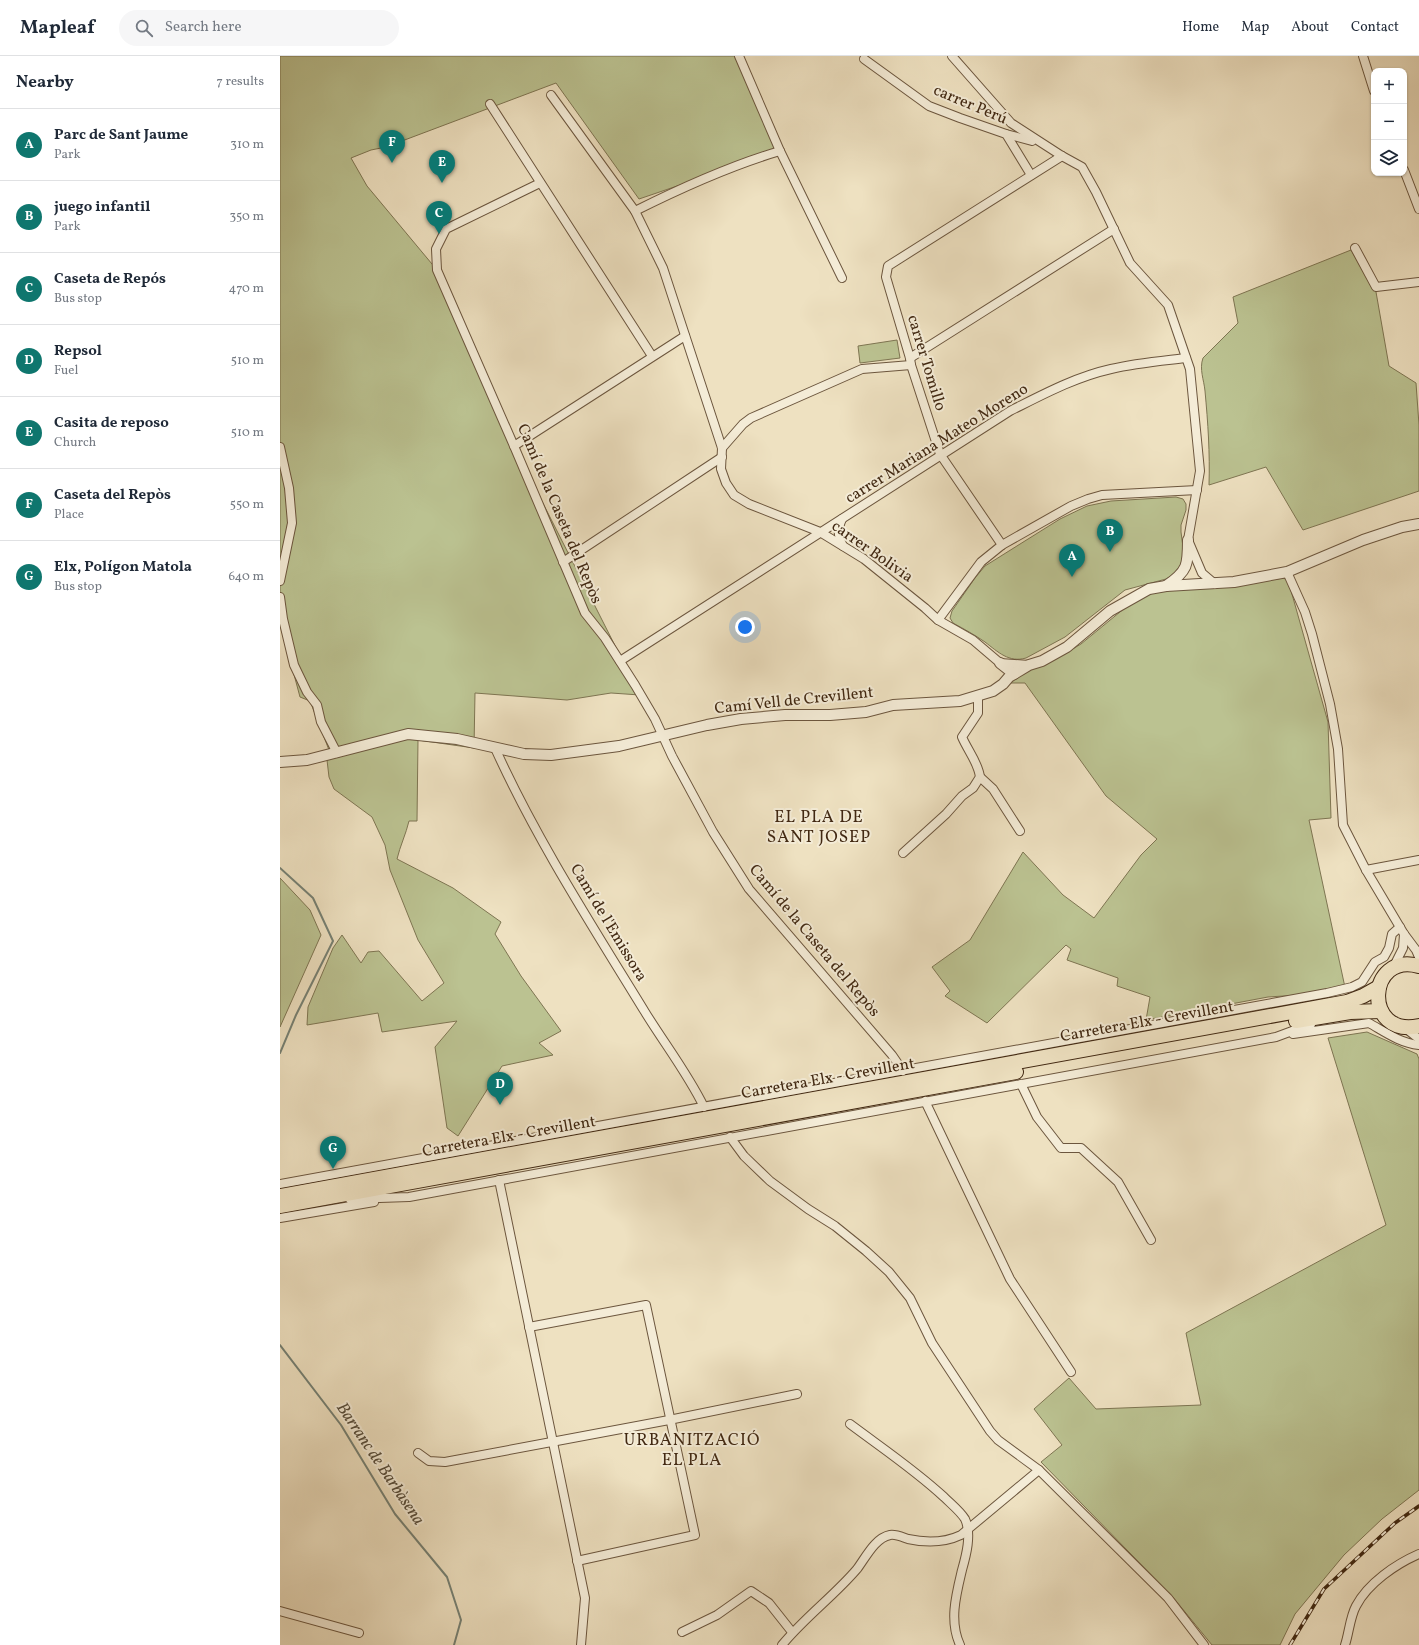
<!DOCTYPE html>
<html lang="en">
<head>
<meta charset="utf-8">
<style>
  :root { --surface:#fff; --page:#f6f6f7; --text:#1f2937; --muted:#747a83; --line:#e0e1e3; --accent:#0f766e }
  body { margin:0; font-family:Vollkorn,serif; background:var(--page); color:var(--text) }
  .controls { position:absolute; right:12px; top:12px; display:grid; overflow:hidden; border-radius:8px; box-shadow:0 1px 3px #0004 }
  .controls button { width:36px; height:36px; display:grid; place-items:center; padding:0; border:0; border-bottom:1px solid var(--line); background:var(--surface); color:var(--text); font:20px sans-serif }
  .you { position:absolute; left:465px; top:571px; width:14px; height:14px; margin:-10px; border:3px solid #fff; border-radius:50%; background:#1a73e8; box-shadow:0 0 0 6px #1a73e833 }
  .badge { display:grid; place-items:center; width:26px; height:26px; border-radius:50%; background:var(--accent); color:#fff; font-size:13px; font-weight:700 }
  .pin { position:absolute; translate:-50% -33px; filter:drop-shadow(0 1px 2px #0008) }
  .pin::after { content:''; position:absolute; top:21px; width:14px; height:12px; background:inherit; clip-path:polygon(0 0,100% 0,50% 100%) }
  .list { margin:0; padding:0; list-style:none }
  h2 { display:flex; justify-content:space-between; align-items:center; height:52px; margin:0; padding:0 16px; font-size:17px }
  h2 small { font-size:13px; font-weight:400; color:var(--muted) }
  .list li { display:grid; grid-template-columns:26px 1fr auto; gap:12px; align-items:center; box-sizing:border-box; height:72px; padding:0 16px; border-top:1px solid var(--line) }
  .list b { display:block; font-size:15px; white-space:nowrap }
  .list p { margin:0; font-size:13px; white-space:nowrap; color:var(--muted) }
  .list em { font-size:13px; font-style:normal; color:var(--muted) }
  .icon { flex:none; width:22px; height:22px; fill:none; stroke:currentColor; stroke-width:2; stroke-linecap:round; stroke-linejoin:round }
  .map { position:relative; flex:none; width:1139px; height:1589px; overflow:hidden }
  header { display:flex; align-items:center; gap:24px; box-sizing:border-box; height:56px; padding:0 20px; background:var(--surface); border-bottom:1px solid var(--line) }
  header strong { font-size:19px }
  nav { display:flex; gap:22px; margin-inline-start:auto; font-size:14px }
  .search { width:280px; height:36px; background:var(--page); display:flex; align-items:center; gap:10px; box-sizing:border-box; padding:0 14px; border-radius:22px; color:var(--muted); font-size:15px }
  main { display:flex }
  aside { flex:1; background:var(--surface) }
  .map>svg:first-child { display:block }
  .green { fill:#bbc291; stroke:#7e7552 }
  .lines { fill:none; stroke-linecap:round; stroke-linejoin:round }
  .stream { stroke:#768174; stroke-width:2 }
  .minor-casing { stroke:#6c563e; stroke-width:10 }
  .tertiary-casing { stroke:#6c563e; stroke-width:12 }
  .trunk-casing { stroke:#412812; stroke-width:16 }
  .minor { stroke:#f4ecd7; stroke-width:8 }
  .tertiary { stroke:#f4ecd7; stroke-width:10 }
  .trunk { stroke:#eee1c1; stroke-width:14 }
  .rail-casing { stroke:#412812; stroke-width:3.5 }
  .rail { stroke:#f4ecd7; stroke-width:2; stroke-dasharray:6; stroke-linecap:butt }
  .labels { text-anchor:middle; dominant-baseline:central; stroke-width:4; stroke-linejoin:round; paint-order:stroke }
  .street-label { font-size:16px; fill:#412812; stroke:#f4ecd7 }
  .neighbourhood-label { font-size:17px; letter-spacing:1px; fill:#412812; stroke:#f4ecd7 }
  .water-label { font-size:17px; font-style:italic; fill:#574d3b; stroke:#f4ecd7 }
</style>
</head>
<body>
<header>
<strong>Mapleaf</strong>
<div class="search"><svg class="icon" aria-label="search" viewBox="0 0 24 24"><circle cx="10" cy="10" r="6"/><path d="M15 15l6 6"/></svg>Search here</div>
<nav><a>Home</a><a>Map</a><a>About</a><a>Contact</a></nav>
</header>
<main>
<aside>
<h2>Nearby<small>7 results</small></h2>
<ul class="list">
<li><span class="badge">A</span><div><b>Parc de Sant Jaume</b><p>Park</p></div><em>310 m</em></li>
<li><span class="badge">B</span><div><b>juego infantil</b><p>Park</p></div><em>350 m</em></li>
<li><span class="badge">C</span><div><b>Caseta de Repós</b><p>Bus stop</p></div><em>470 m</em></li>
<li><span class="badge">D</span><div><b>Repsol</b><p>Fuel</p></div><em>510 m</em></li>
<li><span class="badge">E</span><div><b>Casita de reposo</b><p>Church</p></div><em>510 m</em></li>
<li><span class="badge">F</span><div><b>Caseta del Repòs</b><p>Place</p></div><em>550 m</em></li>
<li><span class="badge">G</span><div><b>Elx, Polígon Matola</b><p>Bus stop</p></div><em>640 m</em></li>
</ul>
</aside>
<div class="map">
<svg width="1139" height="1589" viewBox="0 0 1139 1589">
  <rect width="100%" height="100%" fill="#eee1c1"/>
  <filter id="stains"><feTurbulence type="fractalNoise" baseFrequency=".005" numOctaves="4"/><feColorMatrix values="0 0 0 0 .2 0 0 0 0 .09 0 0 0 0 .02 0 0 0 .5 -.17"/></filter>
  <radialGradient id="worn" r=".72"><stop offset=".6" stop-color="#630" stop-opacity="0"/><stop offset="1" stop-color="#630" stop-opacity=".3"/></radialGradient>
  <g class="green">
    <path d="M0 0H459L500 95 359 143 276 27 106 91 91 94 71 102 87 130 157 214 234 390 360 639 331 637 287 644 195 637 194 692 138 684 137 765H129C126 778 120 790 117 803L173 832 221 866 215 878 241 920 281 975 259 987 273 999 222 1010 178 1080 167 1072 155 991 177 965 102 976 98 957 27 969 28 951 53 892 62 879 81 907 88 896 99 895 142 945 164 927 138 884 110 814 105 789 92 761 54 733 49 721 47 704 49 694 30 645 20 641 0 566Z"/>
    <path d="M1071 194 1096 236 1109 310 1136 327 1139 369V435L1023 474 986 411 929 429C930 397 928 367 925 335 924 324 919 313 923 302L958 267 953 241Z"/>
    <path d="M617 284 620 302 580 307 578 290Z"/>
    <path d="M896 441 903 443 906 448V454L901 469V476L904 499 900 510 893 519 886 523 845 534 785 581 746 602C729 607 718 596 705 586 695 579 684 573 673 567L670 562 672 555 695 522 705 510 780 463 807 450 831 445Z"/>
    <path d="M1003 522 1008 524 1048 666 1051 762 1029 764 1066 936 988 941 866 964 870 941 837 930 838 922 787 904 791 893 786 889 707 967 665 940 670 935 652 911 690 884 743 796 783 839 814 862 861 799 877 783 826 740 745 627H728L748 614 774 604 801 588 846 551 867 539 884 534 955 530Z"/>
    <path d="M0 822 30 854 41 879 0 971Z"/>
    <path d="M1087 976 1137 998 1139 1003V1434L1102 1463 1064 1499 1015 1558 1000 1589H932L892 1540 761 1406 782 1389 754 1353 789 1322 816 1353 921 1349 906 1277 1106 1169 1048 982Z"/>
  </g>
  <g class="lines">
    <g class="stream">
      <path d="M0 812 33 842 53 885 16 959 0 997"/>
      <path d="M0 1289 61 1369 115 1458 167 1521 181 1564 174 1589"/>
    </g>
    <defs>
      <g id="minor">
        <path d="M459 0 500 95 562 222"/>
        <path d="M672 0 731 67 782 100 802 111 816 136 850 207 888 249 910 313 920 415 908 484 922 517 935 528"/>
        <path d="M1083 0 1094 35"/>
        <path d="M584 3 649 50 680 62 726 78 751 119"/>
        <path d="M271 39 355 155 383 212 442 392 441 413 446 427 454 439 469 448 540 476 584 503 645 552 658 564 693 584 720 607 749 609"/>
        <path d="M210 48 372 300"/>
        <path d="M726 78 752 85"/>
        <path d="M1124 114 1139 153"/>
        <path d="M260 127 166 173 156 193 157 214 234 390 305 557 325 582 355 629 375 663 392 700 433 776 469 833 612 999 623 1015"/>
        <path d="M355 155C403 131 449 110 500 95"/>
        <path d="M1075 192 1096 231 1139 226"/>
        <path d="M630 302 834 173"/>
        <path d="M234 390 405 280"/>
        <path d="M0 391 9 432 12 467 0 525"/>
        <path d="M442 392 463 368 471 362 582 313 631 309"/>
        <path d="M562 463C557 474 558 480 563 490"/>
        <path d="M722 489 660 398 631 309 630 302 606 221 608 210 782 100"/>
        <path d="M283 506 442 401"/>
        <path d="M1007 516 1025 556 1032 578 1050 648 1058 693 1063 769 1086 814 1124 878 1136 894 1139 901"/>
        <path d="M0 541 3 563 14 609 27 636 37 649 41 666 57 697"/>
        <path d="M658 564 701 506 722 489 791 450 808 443 822 439 917 434"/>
        <path d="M340 605 730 355C762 339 795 321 831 313 856 307 881 305 906 302"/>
        <path d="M215 692C256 783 313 871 365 956 384 987 408 1018 424 1051"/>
        <path d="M700 721 713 733 740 775"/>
        <path d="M623 797 666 758 682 740 693 732 700 721C698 706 688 695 682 681L698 657V640"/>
        <path d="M1086 814 1139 804"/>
        <path d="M1113 912 1123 892 1124 878"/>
        <path d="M1124 971 1139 983"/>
        <path d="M1013 978 1089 967C1105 976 1120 987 1139 989"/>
        <path d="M741 1028 757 1061 781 1092H801L838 1126 871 1184"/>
        <path d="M645 1045 730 1223 791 1316"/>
        <path d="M450 1081 464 1100 490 1125 528 1153 555 1170 586 1195 609 1216 630 1242 652 1287 710 1375 718 1384 759 1414 888 1542 924 1589"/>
        <path d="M219 1124 305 1542 301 1589"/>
        <path d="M0 1128 1047 937 1072 931 1082 926 1095 906 1104 901 1109 892 1112 878 1120 871"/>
        <path d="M70 1143 129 1141 996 981 1031 968"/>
        <path d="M0 1162 94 1146"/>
        <path d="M249 1271 366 1249 415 1479 297 1505"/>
        <path d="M570 1368C602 1392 635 1414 664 1441 671 1448 680 1455 685 1463 692 1478 686 1500 682 1514 676 1539 669 1565 680 1589"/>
        <path d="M138 1397 149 1405 165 1406 389 1364 517 1338"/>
        <path d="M0 1555 79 1577"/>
        <path d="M402 1576 437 1559 471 1535 489 1547 512 1576"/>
        <path d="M502 1589C525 1561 554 1540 577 1513 586 1501 595 1482 610 1479 616 1478 622 1481 628 1483 646 1487 664 1487 681 1479L759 1414"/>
        <path d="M1065 1589C1069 1577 1070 1561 1076 1550 1088 1527 1116 1508 1139 1498"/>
      </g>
      <g id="tertiary">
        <path d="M886 530C908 515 908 509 908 484"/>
        <path d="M720 607 734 618"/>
        <path d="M0 706 27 704 128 678 177 683 244 698 271 699 339 690 427 669 461 663 505 659H550L586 656 613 649 680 645 713 635 723 628 729 621 749 609 762 605 787 591 830 555 869 533 886 530 954 526 1007 516 1083 484 1122 471 1139 468"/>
      </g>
      <g id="trunk">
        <path d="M1139 910C1087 895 1082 982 1139 970"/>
        <path d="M1016 965 1070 956 1101 955"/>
        <path d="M0 1140 1067 946 1083 940 1099 931"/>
        <path d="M0 1150 736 1016"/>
      </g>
    </defs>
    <use href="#minor" class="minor-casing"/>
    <use href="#tertiary" class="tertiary-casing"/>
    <use href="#trunk" class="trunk-casing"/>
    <use href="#minor" class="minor"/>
    <use href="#tertiary" class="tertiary"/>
    <use href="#trunk" class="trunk"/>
    <defs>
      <path id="rail" d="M1010 1589 1044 1533 1115 1467 1139 1450"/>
    </defs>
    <use href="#rail" class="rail-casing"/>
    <use href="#rail" class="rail"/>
  </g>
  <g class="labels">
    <g class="street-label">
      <text transform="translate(690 49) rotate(23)">carrer Perú</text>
      <text transform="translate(646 307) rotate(73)">carrer Tomillo</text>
      <text transform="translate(657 388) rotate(-32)">carrer Mariana Mateo Moreno</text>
      <text transform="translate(279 458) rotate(67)">Camí de la Caseta del Repòs</text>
      <text transform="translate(592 496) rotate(35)">carrer Bolivia</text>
      <text transform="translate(514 645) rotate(-6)">Camí Vell de Crevillent</text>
      <text transform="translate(328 867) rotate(59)">Camí de l'Emissora</text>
      <text transform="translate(534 885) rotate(50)">Camí de la Caseta del Repòs</text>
      <text transform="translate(867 966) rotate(-10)">Carretera Elx - Crevillent</text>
      <text transform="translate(548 1023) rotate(-10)">Carretera Elx - Crevillent</text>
      <text transform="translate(229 1081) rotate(-10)">Carretera Elx - Crevillent</text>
    </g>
    <g class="neighbourhood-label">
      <text x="539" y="761">EL PLA DE<tspan x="539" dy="20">SANT JOSEP</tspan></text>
      <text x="412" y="1384">URBANITZACIÓ<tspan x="412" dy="20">EL PLA</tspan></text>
    </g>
    <g class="water-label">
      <text transform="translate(100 1408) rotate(56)">Barranc de Barbàsena</text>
    </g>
  </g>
  <rect width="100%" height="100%" filter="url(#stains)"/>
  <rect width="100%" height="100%" fill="url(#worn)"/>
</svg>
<div class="controls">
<button>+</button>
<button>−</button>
<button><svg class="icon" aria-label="layers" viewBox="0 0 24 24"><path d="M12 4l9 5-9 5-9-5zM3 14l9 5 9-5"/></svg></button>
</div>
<div class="you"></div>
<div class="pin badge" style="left:792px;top:521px">A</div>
<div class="pin badge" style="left:830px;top:496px">B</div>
<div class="pin badge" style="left:159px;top:178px">C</div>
<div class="pin badge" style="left:220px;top:1049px">D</div>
<div class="pin badge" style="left:162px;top:127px">E</div>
<div class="pin badge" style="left:112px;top:107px">F</div>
<div class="pin badge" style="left:53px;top:1113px">G</div>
</div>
</main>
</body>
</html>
